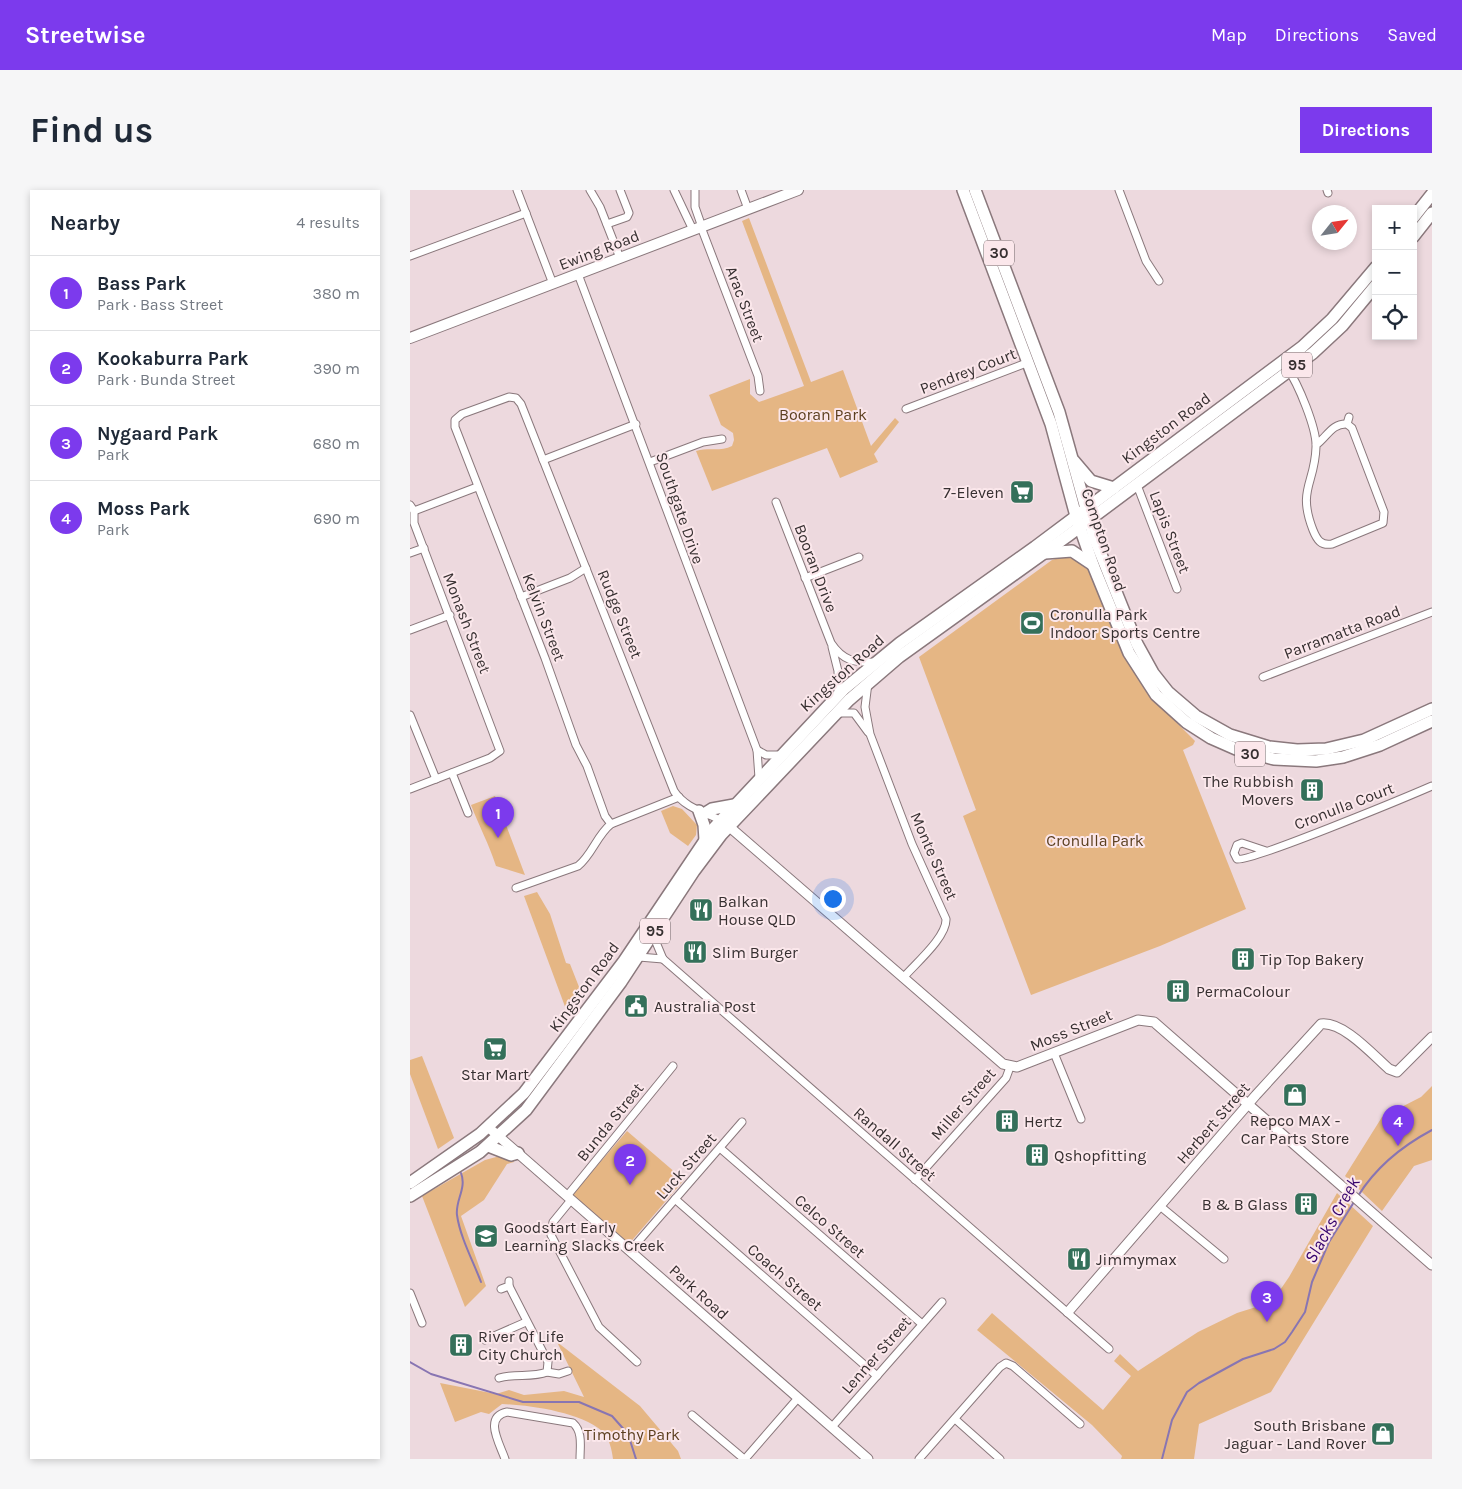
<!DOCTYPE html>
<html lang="en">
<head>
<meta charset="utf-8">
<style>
  :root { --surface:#fff; --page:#f6f6f7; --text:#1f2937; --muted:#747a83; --line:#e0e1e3; --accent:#7c3aed }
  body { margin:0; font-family:Karla,sans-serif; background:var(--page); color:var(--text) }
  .controls { position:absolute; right:15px; top:15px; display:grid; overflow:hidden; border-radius:0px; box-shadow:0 2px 8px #0003 }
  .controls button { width:45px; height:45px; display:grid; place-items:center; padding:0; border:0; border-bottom:1px solid var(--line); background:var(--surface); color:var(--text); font:25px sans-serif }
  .compass { position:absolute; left:902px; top:15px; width:45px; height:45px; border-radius:50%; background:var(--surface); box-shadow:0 2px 8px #0003; rotate:60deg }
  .you { position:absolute; left:422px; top:708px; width:18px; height:18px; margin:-12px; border:4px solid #fff; border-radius:50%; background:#1a73e8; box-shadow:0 0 0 8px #1a73e833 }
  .badge { display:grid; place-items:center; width:32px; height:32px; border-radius:50%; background:var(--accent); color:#fff; font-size:16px; font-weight:700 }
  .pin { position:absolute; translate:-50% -41px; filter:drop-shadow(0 1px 2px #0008) }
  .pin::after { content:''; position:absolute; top:26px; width:18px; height:15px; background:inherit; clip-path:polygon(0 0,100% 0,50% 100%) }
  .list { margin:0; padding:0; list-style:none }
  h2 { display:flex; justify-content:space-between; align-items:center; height:65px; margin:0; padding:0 20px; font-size:21px }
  h2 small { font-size:16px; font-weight:400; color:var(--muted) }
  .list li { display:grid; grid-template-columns:32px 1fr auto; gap:15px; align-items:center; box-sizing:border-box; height:75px; padding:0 20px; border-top:1px solid var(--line) }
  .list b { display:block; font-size:19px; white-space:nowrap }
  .list p { margin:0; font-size:16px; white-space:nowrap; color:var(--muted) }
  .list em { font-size:16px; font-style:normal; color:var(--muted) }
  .icon { flex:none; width:28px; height:28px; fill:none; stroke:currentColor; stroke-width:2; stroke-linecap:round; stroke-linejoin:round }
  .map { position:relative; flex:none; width:1022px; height:1269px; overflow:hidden; border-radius:0px }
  header { display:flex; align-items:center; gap:30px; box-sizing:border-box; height:70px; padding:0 25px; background:var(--accent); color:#fff }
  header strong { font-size:24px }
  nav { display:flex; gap:28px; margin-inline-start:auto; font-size:18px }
  .intro { display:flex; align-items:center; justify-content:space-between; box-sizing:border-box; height:120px; padding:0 30px }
  h1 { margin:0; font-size:35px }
  .button { padding:12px 22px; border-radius:0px; background:var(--accent); color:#fff; font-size:18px; font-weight:700 }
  main { display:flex; gap:30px; padding:0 30px }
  aside { flex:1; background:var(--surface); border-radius:0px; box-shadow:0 2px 8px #0003 }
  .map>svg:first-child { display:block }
  .green { fill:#e5b684 }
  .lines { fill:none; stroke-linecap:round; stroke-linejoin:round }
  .stream { stroke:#8875b2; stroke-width:2 }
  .minor-casing { stroke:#8a787c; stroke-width:9 }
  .tertiary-casing { stroke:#8a787c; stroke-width:11 }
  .secondary-casing { stroke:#8a787c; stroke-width:12 }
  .primary-casing { stroke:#8a787c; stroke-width:14 }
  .minor { stroke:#fff; stroke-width:7 }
  .tertiary { stroke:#fff; stroke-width:9 }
  .secondary { stroke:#fff; stroke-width:10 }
  .primary { stroke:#fff; stroke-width:11 }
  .labels { text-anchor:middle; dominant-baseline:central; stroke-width:4; stroke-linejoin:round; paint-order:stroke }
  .shield { fill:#fbe7eb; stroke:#726769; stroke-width:1 }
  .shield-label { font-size:15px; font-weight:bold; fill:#373031 }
  .street-label { font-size:16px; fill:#373031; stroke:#fbe7eb }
  .park-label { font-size:16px; fill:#5c3f1f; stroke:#fbe7eb }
  .poi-label { font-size:16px; fill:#373031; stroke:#fbe7eb; text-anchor:start }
  .water-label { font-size:18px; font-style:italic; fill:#37056e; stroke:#fbe7eb }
</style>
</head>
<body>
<header>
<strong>Streetwise</strong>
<nav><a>Map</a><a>Directions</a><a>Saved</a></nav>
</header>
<div class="intro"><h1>Find us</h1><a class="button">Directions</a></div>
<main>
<aside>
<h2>Nearby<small>4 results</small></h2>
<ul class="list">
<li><span class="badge">1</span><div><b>Bass Park</b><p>Park · Bass Street</p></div><em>380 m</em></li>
<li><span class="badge">2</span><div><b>Kookaburra Park</b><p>Park · Bunda Street</p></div><em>390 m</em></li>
<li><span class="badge">3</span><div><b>Nygaard Park</b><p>Park</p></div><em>680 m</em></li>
<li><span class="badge">4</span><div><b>Moss Park</b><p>Park</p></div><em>690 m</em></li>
</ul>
</aside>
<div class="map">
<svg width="1022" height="1269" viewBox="0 0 1022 1269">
  <rect width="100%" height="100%" fill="#edd9de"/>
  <g class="green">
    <path d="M339 28 401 192 433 180 461 256 485 228 489 232 464 264 468 272 430 288 417 258 302 301 286 261C299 257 311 262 322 256L324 250 323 243 311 235 299 205 340 189V204L349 212 394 196 332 31Z"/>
    <path d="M652 367 666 369 679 380 715 468 741 507 785 551 783 555 773 560 836 719 750 756 621 805 553 626 566 620 509 467 642 370Z"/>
    <path d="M85 606 115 685 86 676C79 654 69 636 61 615Z"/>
    <path d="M263 616 272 619 287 635 286 645 278 656 260 643 251 621Z"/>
    <path d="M127 702 140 724 156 773 160 774 173 807 157 822 114 706Z"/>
    <path d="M12 866 44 948 28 959 0 884V870Z"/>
    <path d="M1022 896V970L1004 976 972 1021 935 986 972 927 1011 907Z"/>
    <path d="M217 941 274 990 218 1055 161 1006Z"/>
    <path d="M90 966 103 968 104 972 97 974 74 1010 51 1026 76 1096 55 1117 12 1006 75 970Z"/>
    <path d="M927 1003 963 1036 861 1202 789 1234 784 1269H711L712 1266 682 1235 567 1140 582 1123 693 1220 721 1186 704 1171 710 1164 728 1181 788 1142 827 1123 862 1112 879 1087Z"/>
    <path d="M147 1152 230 1216 268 1261 271 1269H203C202 1260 199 1247 192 1241 170 1222 119 1215 92 1214L79 1224 71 1222 45 1232 30 1193 86 1204 99 1200 114 1205 154 1201 174 1207Z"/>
  </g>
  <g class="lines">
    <g class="stream">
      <path d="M51 983C57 998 45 1011 47 1025 50 1047 63 1071 71 1092"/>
      <path d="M948 1006C966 977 992 956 1022 940"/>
      <path d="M0 1172 21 1184 113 1212H169L202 1226 218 1244 226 1269"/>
      <path d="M752 1269 762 1230 777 1202 789 1193 833 1169 864 1159 875 1152 882 1142 895 1122 902 1092 919 1052 944 1012"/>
    </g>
    <defs>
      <g id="minor">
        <path d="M107 0 143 94"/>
        <path d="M180 0 190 17 210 68"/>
        <path d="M264 0 283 40"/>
        <path d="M285 0V17L292 37"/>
        <path d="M331 0 338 19"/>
        <path d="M709 0 736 71 749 91"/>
        <path d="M917 0 918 3"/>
        <path d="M197 34 217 27 219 23 210 0"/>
        <path d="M291 37 348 186 350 201"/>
        <path d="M0 66 116 23"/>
        <path d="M168 84 347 560 349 588"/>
        <path d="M877 178C888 193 907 239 906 257 905 294 887 299 903 340 907 350 911 356 922 354L973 333 974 322 942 238 937 234C922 233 917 247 906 255"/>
        <path d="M496 219 619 172"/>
        <path d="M937 234 939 227"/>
        <path d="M133 270 226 234"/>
        <path d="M240 272 293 252 312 249"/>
        <path d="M727 295 767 399"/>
        <path d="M366 312 421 453C433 471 445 473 465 472"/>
        <path d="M0 315 4 321V333L90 561 80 568 0 599"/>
        <path d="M4 321 67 297"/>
        <path d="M0 363 14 358"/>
        <path d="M395 388 449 367"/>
        <path d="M111 407 160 388 176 378"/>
        <path d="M0 440 40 425"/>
        <path d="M422 457 428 481V505"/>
        <path d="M853 487 1022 422"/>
        <path d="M458 493 455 517 460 544 502 654 536 729C537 747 505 774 493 788"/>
        <path d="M427 523H444L458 542"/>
        <path d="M0 525 26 589"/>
        <path d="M347 560 356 565H371"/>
        <path d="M42 583 58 623"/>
        <path d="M201 634 195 626 177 576 166 555 135 468 45 237V230L52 224 99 207 106 208 111 214 264 601C275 618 294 622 310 630"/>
        <path d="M856 661 832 653 827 655 824 663 827 669C838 673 999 606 1022 596"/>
        <path d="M106 698 168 676C182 665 187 645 201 634L269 607"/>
        <path d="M243 745 253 769 699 1159"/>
        <path d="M229 767 253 769"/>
        <path d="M644 863 671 929"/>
        <path d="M310 958 512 1134"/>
        <path d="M505 990 596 888 600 877"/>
        <path d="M157 1006 263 876"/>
        <path d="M265 1009 467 1186"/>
        <path d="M161 1010 143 1032 141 1045 189 1137 227 1172"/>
        <path d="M750 1016 814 1069"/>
        <path d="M220 1061 332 932"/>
        <path d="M91 1099 99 1096V1091"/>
        <path d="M0 1103 12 1133"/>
        <path d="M75 1150 116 1132"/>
        <path d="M137 1182 149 1184 158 1181"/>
        <path d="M89 1188C105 1183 122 1188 137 1182L138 1172 99 1096"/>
        <path d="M282 1225 334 1269"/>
        <path d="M545 1229 590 1269"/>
        <path d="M422 1237 532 1112"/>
        <path d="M95 1269C90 1254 73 1227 97 1222L163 1233C173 1242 170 1256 170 1269"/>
        <path d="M335 1269 388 1208"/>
        <path d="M509 1269 590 1177 596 1173 603 1176 670 1234"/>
      </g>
      <g id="tertiary">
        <path d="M315 633 593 874 607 877 728 830 744 832 1022 1075"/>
        <path d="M78 937 458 1269"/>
        <path d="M658 1122 846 905 911 834C933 831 963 865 979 879L987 882 1022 847"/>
      </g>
      <path id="secondary" d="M0 148 388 0"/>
      <g id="primary">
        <path d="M553 0 641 234 666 326 683 375 719 463 746 505 776 532 801 548 826 559 864 569 906 571 933 567 970 555 1022 531"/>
        <path d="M565 0 649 222 684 347 727 454 743 483 758 502 786 526 820 545 859 557 887 560 916 559 954 550 1022 519"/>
        <path d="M1003 28 1022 4"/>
        <path d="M1003 47 1022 23"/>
        <path d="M664 271 681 291 704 298"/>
        <path d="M635 363 662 361 683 375"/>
        <path d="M289 621 294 635 295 650"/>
        <path d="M294 624 302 619 324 615"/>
        <path d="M78 956 101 965 108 963"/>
        <path d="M0 993 70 944 114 903 214 771 302 640 434 499 490 453 625 357 892 157 922 129 966 77"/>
        <path d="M0 1006 70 962 116 920 211 792 284 681 311 645 439 510 489 467 659 345 903 163 932 136 966 95"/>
      </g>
    </defs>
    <use href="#minor" class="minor-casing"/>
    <use href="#tertiary" class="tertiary-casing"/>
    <use href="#secondary" class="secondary-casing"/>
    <use href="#primary" class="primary-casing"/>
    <use href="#minor" class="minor"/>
    <use href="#tertiary" class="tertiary"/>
    <use href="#secondary" class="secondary"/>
    <use href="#primary" class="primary"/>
  </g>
  <defs>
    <symbol id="supermarket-square" viewBox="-11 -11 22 22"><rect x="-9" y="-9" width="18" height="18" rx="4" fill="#34705a" stroke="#fbe7eb"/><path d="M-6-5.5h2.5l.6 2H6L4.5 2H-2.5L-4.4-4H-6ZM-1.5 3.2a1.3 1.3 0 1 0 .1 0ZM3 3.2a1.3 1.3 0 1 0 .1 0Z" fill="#fff"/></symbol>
    <symbol id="stadium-square" viewBox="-11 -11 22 22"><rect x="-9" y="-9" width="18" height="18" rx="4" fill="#34705a" stroke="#fbe7eb"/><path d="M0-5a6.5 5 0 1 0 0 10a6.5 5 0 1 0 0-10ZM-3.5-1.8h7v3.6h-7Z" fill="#fff"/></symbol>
    <symbol id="building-square" viewBox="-11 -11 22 22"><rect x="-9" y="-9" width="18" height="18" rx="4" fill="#34705a" stroke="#fbe7eb"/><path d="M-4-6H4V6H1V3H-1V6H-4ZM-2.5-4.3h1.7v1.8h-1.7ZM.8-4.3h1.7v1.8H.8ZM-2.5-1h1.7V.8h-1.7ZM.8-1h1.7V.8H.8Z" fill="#fff"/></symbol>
    <symbol id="restaurant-square" viewBox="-11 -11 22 22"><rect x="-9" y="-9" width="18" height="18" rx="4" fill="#34705a" stroke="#fbe7eb"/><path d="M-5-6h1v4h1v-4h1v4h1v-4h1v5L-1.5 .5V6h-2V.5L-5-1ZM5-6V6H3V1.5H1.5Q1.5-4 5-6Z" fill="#fff"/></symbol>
    <symbol id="civic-square" viewBox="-11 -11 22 22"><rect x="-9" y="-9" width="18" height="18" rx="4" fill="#34705a" stroke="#fbe7eb"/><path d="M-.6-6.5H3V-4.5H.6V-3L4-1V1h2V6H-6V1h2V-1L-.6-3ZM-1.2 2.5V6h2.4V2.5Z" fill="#fff"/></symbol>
    <symbol id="shop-square" viewBox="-11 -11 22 22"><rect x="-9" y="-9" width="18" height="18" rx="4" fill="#34705a" stroke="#fbe7eb"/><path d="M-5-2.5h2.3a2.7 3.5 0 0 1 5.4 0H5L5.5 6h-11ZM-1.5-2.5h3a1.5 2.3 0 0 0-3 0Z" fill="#fff"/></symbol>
    <symbol id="school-square" viewBox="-11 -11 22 22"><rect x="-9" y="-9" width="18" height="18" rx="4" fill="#34705a" stroke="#fbe7eb"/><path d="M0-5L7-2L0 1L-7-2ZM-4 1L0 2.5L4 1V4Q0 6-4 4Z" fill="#fff"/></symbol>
  </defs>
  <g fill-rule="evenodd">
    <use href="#supermarket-square" x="598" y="288" width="28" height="28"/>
    <use href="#stadium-square" x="608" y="419" width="28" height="28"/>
    <use href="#building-square" x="888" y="586" width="28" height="28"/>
    <use href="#restaurant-square" x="277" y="706" width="28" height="28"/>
    <use href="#restaurant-square" x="271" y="748" width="28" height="28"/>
    <use href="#building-square" x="819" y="755" width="28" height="28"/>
    <use href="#building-square" x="754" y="787" width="28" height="28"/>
    <use href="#civic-square" x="212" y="802" width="28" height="28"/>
    <use href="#supermarket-square" x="71" y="845" width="28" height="28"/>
    <use href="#shop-square" x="871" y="891" width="28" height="28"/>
    <use href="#building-square" x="583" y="917" width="28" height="28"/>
    <use href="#building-square" x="613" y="951" width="28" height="28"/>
    <use href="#building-square" x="882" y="1000" width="28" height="28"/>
    <use href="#school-square" x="62" y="1032" width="28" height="28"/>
    <use href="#restaurant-square" x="655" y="1055" width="28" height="28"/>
    <use href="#building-square" x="37" y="1141" width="28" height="28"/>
    <use href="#shop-square" x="959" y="1230" width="28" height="28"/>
  </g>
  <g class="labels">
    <g class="shield">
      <rect x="574" y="50.5" width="30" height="25" rx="4"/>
      <rect x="872" y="162.5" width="30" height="25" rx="4"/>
      <rect x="825" y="551.5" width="30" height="25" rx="4"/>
      <rect x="230" y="728.5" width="30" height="25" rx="4"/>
    </g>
    <g class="shield-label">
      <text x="589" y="63">30</text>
      <text x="887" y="175">95</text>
      <text x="840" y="564">30</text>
      <text x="245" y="741">95</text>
    </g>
    <g class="street-label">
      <text transform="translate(189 60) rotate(-21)">Ewing Road</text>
      <text transform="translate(335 114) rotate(69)">Arac Street</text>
      <text transform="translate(558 181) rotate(-21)">Pendrey Court</text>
      <text transform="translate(756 238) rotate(-37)">Kingston Road</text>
      <text transform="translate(270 318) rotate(71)">Southgate Drive</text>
      <text transform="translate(760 342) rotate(69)">Lapis Street</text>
      <text transform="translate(694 350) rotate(71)">Compton Road</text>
      <text transform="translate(406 378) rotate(69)">Booran Drive</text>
      <text transform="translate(210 424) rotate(68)">Rudge Street</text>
      <text transform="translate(134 427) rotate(69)">Kelvin Street</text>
      <text transform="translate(57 433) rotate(69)">Monash Street</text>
      <text transform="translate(932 442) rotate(-21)">Parramatta Road</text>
      <text transform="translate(432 483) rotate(-42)">Kingston Road</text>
      <text transform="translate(934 616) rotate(-21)">Cronulla Court</text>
      <text transform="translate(524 666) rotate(66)">Monte Street</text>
      <text transform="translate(174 797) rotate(-54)">Kingston Road</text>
      <text transform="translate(661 840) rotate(-22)">Moss Street</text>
      <text transform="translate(553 914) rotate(-49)">Miller Street</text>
      <text transform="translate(200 932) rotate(-51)">Bunda Street</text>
      <text transform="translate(803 933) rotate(-49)">Herbert Street</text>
      <text transform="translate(485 954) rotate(41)">Randall Street</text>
      <text transform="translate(276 976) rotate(-49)">Luck Street</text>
      <text transform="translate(420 1036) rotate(41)">Celco Street</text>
      <text transform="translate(375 1087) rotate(41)">Coach Street</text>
      <text transform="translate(289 1102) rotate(42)">Park Road</text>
      <text transform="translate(466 1165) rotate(-49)">Lenner Street</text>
    </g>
    <g class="park-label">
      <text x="413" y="224">Booran Park</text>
      <text x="685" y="650">Cronulla Park</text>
      <text x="222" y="1244">Timothy Park</text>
    </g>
    <g class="poi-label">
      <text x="594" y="302" text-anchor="end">7-Eleven</text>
      <text x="640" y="424">Cronulla Park<tspan x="640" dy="18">Indoor Sports Centre</tspan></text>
      <text x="884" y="591" text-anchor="end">The Rubbish<tspan x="884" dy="18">Movers</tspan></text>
      <text x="308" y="711">Balkan<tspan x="308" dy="18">House QLD</tspan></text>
      <text x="302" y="762">Slim Burger</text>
      <text x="850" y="769">Tip Top Bakery</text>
      <text x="786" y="801">PermaColour</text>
      <text x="244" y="816">Australia Post</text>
      <text x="85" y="884" text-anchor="middle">Star Mart</text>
      <text x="885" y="930" text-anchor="middle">Repco MAX -<tspan x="885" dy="18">Car Parts Store</tspan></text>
      <text x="614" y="931">Hertz</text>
      <text x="644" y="965">Qshopfitting</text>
      <text x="878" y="1014" text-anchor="end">B &amp; B Glass</text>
      <text x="94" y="1037">Goodstart Early<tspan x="94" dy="18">Learning Slacks Creek</tspan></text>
      <text x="686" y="1069">Jimmymax</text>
      <text x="68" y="1146">River Of Life<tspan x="68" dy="18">City Church</tspan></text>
      <text x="956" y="1235" text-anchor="end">South Brisbane<tspan x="956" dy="18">Jaguar - Land Rover</tspan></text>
    </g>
    <g class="water-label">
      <text transform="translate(922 1030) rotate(-61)">Slacks Creek</text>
    </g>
  </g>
</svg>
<div class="controls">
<button>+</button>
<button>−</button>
<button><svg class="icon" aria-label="locate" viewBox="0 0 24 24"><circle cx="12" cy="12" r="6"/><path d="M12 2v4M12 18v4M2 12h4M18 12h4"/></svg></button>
</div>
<svg class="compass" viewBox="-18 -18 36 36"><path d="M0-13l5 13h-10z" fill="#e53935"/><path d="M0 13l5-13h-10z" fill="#747a83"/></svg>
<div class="you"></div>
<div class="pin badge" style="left:88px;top:648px">1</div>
<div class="pin badge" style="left:220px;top:995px">2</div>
<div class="pin badge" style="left:857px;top:1132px">3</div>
<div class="pin badge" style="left:988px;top:956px">4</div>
</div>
</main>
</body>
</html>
